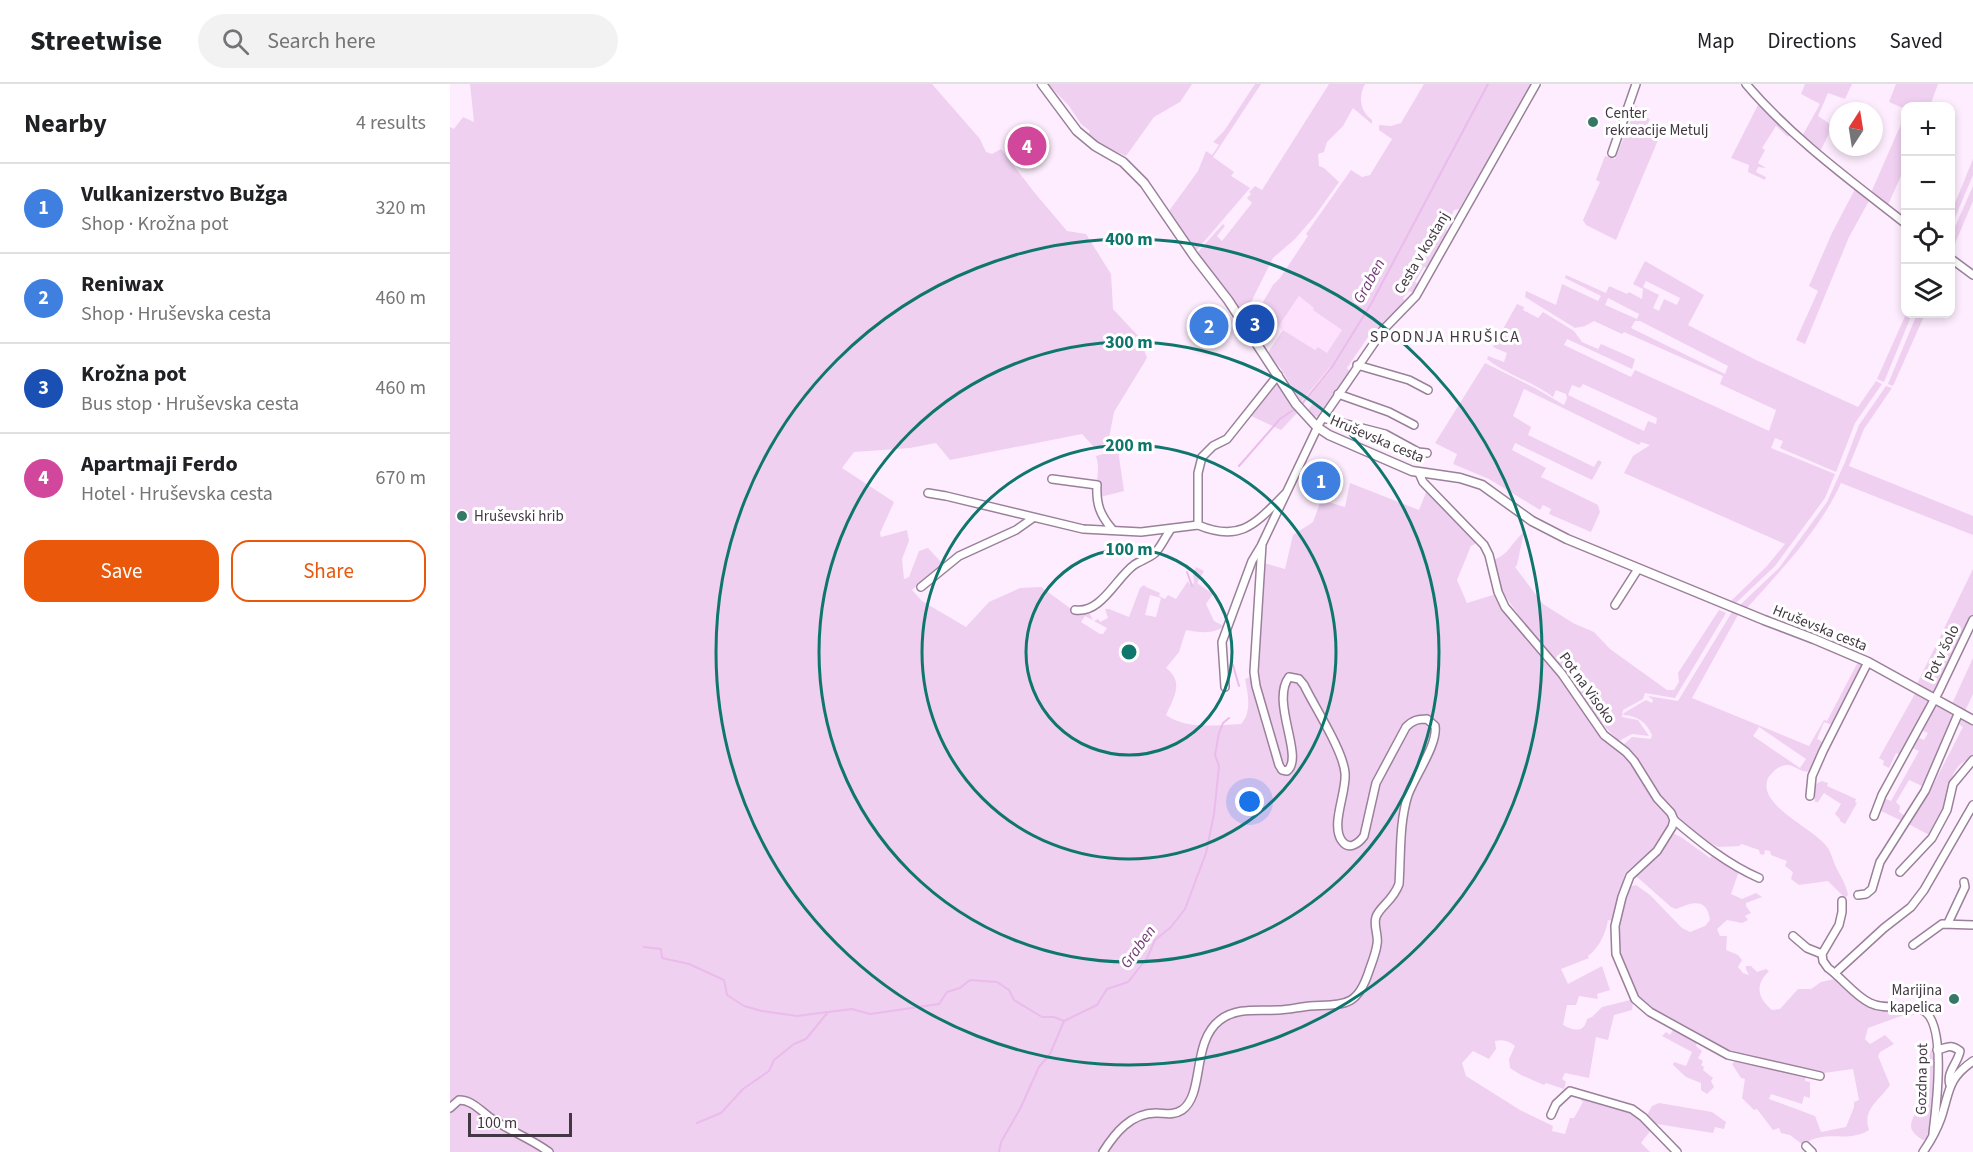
<!DOCTYPE html>
<html lang="en">
<head>
<meta charset="utf-8">
<style>
  :root { --surface:#fff; --page:#f2f2f2; --text:#202124; --muted:#757577; --line:#e0e0e0; --accent:#ea580c }
  body { margin:0; font-family:"Source Sans 3",sans-serif; background:var(--page); color:var(--text) }
  .controls { position:absolute; right:18px; top:18px; display:grid; overflow:hidden; border-radius:12px; box-shadow:0 3px 9px #0003 }
  .controls button { width:54px; height:54px; display:grid; place-items:center; padding:0; border:0; border-bottom:2px solid var(--line); background:var(--surface); color:var(--text); font:30px sans-serif }
  .compass { position:absolute; left:1379px; top:18px; width:54px; height:54px; border-radius:50%; background:var(--surface); box-shadow:0 3px 9px #0003; rotate:12deg }
  .scale { position:absolute; left:18px; bottom:15px; width:104px; box-sizing:border-box; padding-left:6px; border:3px solid #423742; border-top:0; font-size:16px; line-height:21px; white-space:nowrap; color:#423742; -webkit-text-stroke:4px #fff; paint-order:stroke }
  .you { position:absolute; left:800px; top:718px; width:21px; height:21px; margin:-15px; border:4px solid #fff; border-radius:50%; background:#1a73e8; box-shadow:0 0 0 9px #1a73e833 }
  .badge { display:grid; place-items:center; width:39px; height:39px; border-radius:50%; background:var(--accent); color:#fff; font-size:20px; font-weight:700 }
  .pin { position:absolute; translate:-50% -50%; border:3px solid #fff; box-shadow:0 2px 6px #0006 }
  .list { margin:0; padding:0; list-style:none }
  h2 { display:flex; justify-content:space-between; align-items:center; height:78px; margin:0; padding:0 24px; font-size:26px }
  h2 small { font-size:20px; font-weight:400; color:var(--muted) }
  .list li { display:grid; grid-template-columns:39px 1fr auto; gap:18px; align-items:center; box-sizing:border-box; height:90px; padding:0 24px; border-top:2px solid var(--line) }
  .list b { display:block; font-size:22px; white-space:nowrap }
  .list p { margin:0; font-size:20px; white-space:nowrap; color:var(--muted) }
  .list em { font-size:20px; font-style:normal; color:var(--muted) }
  .actions { display:flex; gap:12px; padding:18px 24px }
  .actions a { flex:1; padding:14px 0; border:2px solid var(--accent); border-radius:18px; text-align:center; font-size:21px; color:var(--accent) }
  .actions .main { background:var(--accent); color:#fff }
  .icon { flex:none; width:33px; height:33px; fill:none; stroke:currentColor; stroke-width:2; stroke-linecap:round; stroke-linejoin:round }
  .map { position:relative; flex:none; width:1523px; height:1068px; overflow:hidden }
  header { display:flex; align-items:center; gap:36px; box-sizing:border-box; height:84px; padding:0 30px; background:var(--surface); border-bottom:2px solid var(--line) }
  header strong { font-size:28px }
  nav { display:flex; gap:33px; margin-inline-start:auto; font-size:21px }
  .search { width:420px; height:54px; background:var(--page); display:flex; align-items:center; gap:15px; box-sizing:border-box; padding:0 21px; border-radius:33px; color:var(--muted); font-size:22px }
  main { display:flex }
  aside { flex:1; background:var(--surface) }
  .map>svg:first-child { display:block }
  .built { fill:#fde1fd }
  .green { fill:#efd0f0; fill-rule:evenodd }
  .lines { fill:none; stroke-linecap:round; stroke-linejoin:round }
  .stream { stroke:#ebbbec; stroke-width:2 }
  .minor-casing { stroke:#9a809a; stroke-width:10 }
  .tertiary-casing { stroke:#9a809a; stroke-width:11 }
  .minor { stroke:#fff; stroke-width:7 }
  .tertiary { stroke:#fff; stroke-width:8 }
  .ring { fill:none; stroke:#0f766e; stroke-width:3 }
  .poi-dot { fill:#367868; stroke:#fff; stroke-width:2 }
  .labels { text-anchor:middle; dominant-baseline:central; stroke-width:6; stroke-linejoin:round; paint-order:stroke }
  .poi-label { font-size:15px; fill:#423742; stroke:#fff; text-anchor:start }
  .street-label { font-size:15px; fill:#423742; stroke:#fff }
  .water-label { font-size:16px; font-style:italic; fill:#733b76; stroke:#fff }
  .neighbourhood-label { font-size:16px; letter-spacing:1.5px; fill:#423742; stroke:#fff }
  .centre { fill:#0f766e; stroke:#fff; stroke-width:3 }
  .ring-label { font-size:18px; text-anchor:middle; font-weight:bold; fill:#0f766e; stroke:#fff; stroke-width:6; stroke-linejoin:round; paint-order:stroke }
</style>
</head>
<body>
<header>
<strong>Streetwise</strong>
<div class="search"><svg class="icon" aria-label="search" viewBox="0 0 24 24"><circle cx="10" cy="10" r="6"/><path d="M15 15l6 6"/></svg>Search here</div>
<nav><a>Map</a><a>Directions</a><a>Saved</a></nav>
</header>
<main>
<aside>
<h2>Nearby<small>4 results</small></h2>
<ul class="list">
<li><span class="badge" style="background:#3f7fe0">1</span><div><b>Vulkanizerstvo Bužga</b><p>Shop · Krožna pot</p></div><em>320 m</em></li>
<li><span class="badge" style="background:#3f7fe0">2</span><div><b>Reniwax</b><p>Shop · Hruševska cesta</p></div><em>460 m</em></li>
<li><span class="badge" style="background:#1a4fb4">3</span><div><b>Krožna pot</b><p>Bus stop · Hruševska cesta</p></div><em>460 m</em></li>
<li><span class="badge" style="background:#d1479c">4</span><div><b>Apartmaji Ferdo</b><p>Hotel · Hruševska cesta</p></div><em>670 m</em></li>
</ul>
<div class="actions"><a class="main">Save</a><a>Share</a></div>
</aside>
<div class="map">
<svg width="1523" height="1068" viewBox="0 0 1523 1068">
  <rect width="100%" height="100%" fill="#feedfe"/>
  <path class="built" d="M850 211 902 247 881 279 828 243Z"/>
  <g class="green">
    <path d="M20 0H482L530 55 536 68 542 70 551 65 584 108 617 147 636 150 661 190 663 225 690 254 697 274 664 328 658 359 644 363 632 350 500 376 486 359 460 364 404 368 392 384 444 418 430 449 431 453 457 446 459 457 452 475 454 495 459 493 469 467 478 464 491 478 490 483 462 506 472 517 516 543 539 518 570 504 591 503 624 527 637 525 643 536 635 532 631 538 650 550H653L657 544 644 537 648 535 650 538 658 534 655 525H659L679 533 690 504 694 501 696 503 710 509 709 512 715 515 718 511 726 515 738 497 740 501 744 499 743 490 746 483 754 487 747 499 763 510 756 520 764 537 774 542C764 551 748 548 736 546L729 568 716 584C735 598 723 615 716 631 737 646 767 641 791 640 802 628 798 610 795 595L800 593 806 614 805 596 814 479 835 485 843 451 863 438 871 416 895 423 900 399 969 426 977 406 1025 454V460L1021 462 1007 496 1017 519 1046 510 1054 527 1078 553 1173 670 1222 736 1211 757 1175 789 1163 837 1158 836C1156 849 1149 864 1138 872L1139 874 1111 885 1118 900 1152 882 1160 906 1147 910 1148 915 1129 912 1126 921H1117L1113 941C1123 946 1134 950 1137 935L1142 933 1152 923 1180 916 1183 919 1182 926 1164 931 1158 956 1146 953 1139 994 1115 989 1112 995 1116 998 1114 1005 1096 999 1094 1001 1071 991 1060 984 1059 975 1065 962C1059 957 1054 955 1045 957L1046 965 1039 975 1023 967 1012 979 1016 992 1070 1026 1103 1042 1102 1047 1115 1050 1120 1034H1124L1133 1018 1131 1016 1132 1013 1184 1029 1201 1046 1191 1059 1200 1068H0V43L4 45 13 33 24 38ZM700 511 711 514 706 533 695 531Z"/>
    <path d="M598 0H742L730 18 704 33 676 72 649 60 638 51 640 47 631 40 619 22Z"/>
    <path d="M805 0H811L763 73 784 88 781 92 800 104 746 167 719 127 748 87 756 67 762 71 769 61 763 58 774 47Z"/>
    <path d="M879 0H915C908 13 910 27 922 36V40L903 24 893 42 877 58 874 68 868 70 869 82 874 84 889 98 864 133 845 155 823 174 799 222 796 227H792L747 169 773 140 775 142 767 152 772 157 802 119 797 114 801 110 799 108 805 102 812 106Z"/>
    <path d="M974 0H1082L1009 125 1004 126 996 144 997 148 979 184 974 183 965 198 969 201 963 209 959 207 953 214 955 217 927 249 922 247 897 284 899 287 872 329 868 333 861 332 857 328 863 319 857 315 882 285 880 283 851 318 831 285 819 271V267L833 246 865 266 868 263 877 269 892 246 863 226 864 224 849 212 820 255H815L803 235 823 201 830 194 858 152 856 150 901 86 912 93 920 91 942 55 929 46V41L941 42 951 39Z"/>
    <path d="M1355 0H1402L1395 15 1378 9 1368 32 1383 42 1368 71 1350 56 1370 20 1351 10Z"/>
    <path d="M1446 0H1488L1480 22H1456L1455 25 1439 18Z"/>
    <path d="M1309 19 1340 51 1338 53 1326 42 1312 64 1315 66 1308 79 1316 84 1308 83 1306 88 1316 93 1315 96 1298 88 1299 81 1281 74Z"/>
    <path d="M1184 21 1193 25 1190 31 1200 35 1197 41 1201 42 1199 48 1202 49 1201 52 1208 56 1166 156 1136 141 1133 136 1150 98 1146 96 1155 72 1165 75 1182 34 1179 32Z"/>
    <path d="M1455 31V83L1437 123 1420 111Z"/>
    <path d="M1523 75V91L1501 143V129Z"/>
    <path d="M1523 102V117L1501 169V152Z"/>
    <path d="M1405 105 1420 115 1399 153 1355 260 1346 256 1368 207 1359 202 1382 149Z"/>
    <path d="M1195 177 1254 211 1238 241 1306 276 1408 323 1426 297 1432 300 1405 339 1386 388 1330 364 1333 357 1325 354 1321 364 1385 390 1375 414 1325 482 1286 519 1281 517 1317 482 1335 460 1174 389 1183 372 1200 361 1191 358 1189 361 1074 305 1063 332 1081 343 1078 351 1144 383 1148 376 1152 378 1142 396 1065 359 1062 366 1096 384 1091 393 1148 421 1150 428 1141 448 1099 430 1101 425 1093 421 1090 426 1039 395 1003 380 1007 370 985 359 1035 279 1085 304 1114 321 1117 314 1116 310 1106 306 1103 313C1082 297 1057 291 1037 275L1038 272 1054 278 1057 269 1043 263 1067 220 1074 223 1073 226 1088 234 1093 228 1124 247 1132 258 1148 265 1151 260 1185 275 1182 285 1117 255 1114 261 1181 293 1185 286 1319 347 1326 326 1270 300 1273 292 1174 248 1172 250 1144 237 1135 242 1125 244 1075 213 1076 207 1106 221 1112 200 1148 217 1151 212 1115 194 1116 191 1156 209 1159 202 1177 210 1179 208 1192 215 1193 205 1183 200ZM1196 197 1230 214 1227 221 1214 215 1209 227 1203 224 1209 211 1193 203ZM1158 214 1189 230 1187 235 1155 221ZM1185 237H1190L1278 282 1275 290 1181 244ZM1133 300 1207 334 1206 340 1198 337 1194 347 1118 311 1122 301 1130 304Z"/>
    <path d="M1456 230H1462L1434 298 1427 295Z"/>
    <path d="M1467 230H1475L1443 302 1438 300Z"/>
    <path d="M826 298 847 329 831 346 797 330Z"/>
    <path d="M1436 302 1442 304 1414 345 1399 382 1523 432V451L1391 399C1369 447 1332 485 1297 524L1290 521 1329 484 1377 418 1395 378 1409 341Z"/>
    <path d="M668 366 674 407 646 414C645 399 651 387 646 372Z"/>
    <path d="M1074 448 1067 481 1065 483 1093 520 1123 539 1144 548 1160 565 1217 606H1224L1229 598 1228 589 1269 526 1276 529 1225 614 1195 609 1193 615 1173 626 1172 633 1188 636 1199 652 1182 650 1169 657 1157 645 1082 550 1055 512H1051L1043 476C1060 470 1060 460 1074 448Z"/>
    <path d="M1523 485V531L1486 607 1482 608 1467 600Z"/>
    <path d="M1282 528 1288 531 1242 614 1359 662 1374 636 1377 637 1408 578 1412 580 1413 585 1385 642 1374 638 1367 655 1375 659 1362 687C1351 691 1343 677 1332 682 1326 684 1321 690 1318 694 1306 722 1365 744 1378 764 1381 769 1383 776 1385 781 1390 792 1396 799 1398 811L1395 814 1378 797 1349 801 1341 795 1343 788 1335 782 1337 777 1321 771 1320 767 1315 766 1314 771 1310 770 1309 766 1292 760 1289 762 1268 763 1248 752 1208 713 1186 675 1173 661 1182 653 1201 655 1202 651C1196 638 1188 632 1173 631L1174 629 1196 616 1202 619 1203 616 1198 612 1228 617ZM1309 643 1356 675 1350 684 1303 652Z"/>
    <path d="M1523 574V610L1515 627 1502 620Z"/>
    <path d="M1466 608 1481 617 1454 668 1451 667 1450 671 1446 669 1439 684 1433 681 1434 677 1429 674Z"/>
    <path d="M1488 620 1504 629 1505 633 1472 702 1459 696 1446 718 1450 722 1449 728 1455 732 1452 737 1429 726 1434 714 1441 717 1469 667 1460 663 1465 652 1474 656 1478 649 1471 646 1484 621Z"/>
    <path d="M1511 634 1523 640V671L1521 675C1497 681 1501 709 1494 726 1490 735 1485 743 1481 752L1455 738 1477 701 1482 703 1513 643 1507 639Z"/>
    <path d="M1372 697 1378 699 1377 702 1406 715 1405 718 1407 719 1395 740 1390 737V735L1385 730 1391 720 1374 709 1368 718H1365L1364 701Z"/>
    <path d="M1222 749 1231 753 1260 774 1265 769 1289 787 1281 810 1292 815 1306 809 1312 813 1296 819V822L1301 829 1295 832 1298 836 1292 839 1277 836 1267 845 1270 852H1277L1276 866 1288 871 1292 876 1288 883 1293 889 1299 891 1296 885V882H1301L1307 888 1316 885 1319 887C1305 901 1307 913 1322 926L1330 925 1348 905H1361L1371 898 1384 895 1437 926H1465V931H1454L1418 944 1415 955 1420 960 1435 951 1444 960 1430 968 1428 972 1440 1001C1429 1017 1412 1025 1419 1046 1397 1060 1375 1044 1353 1061L1340 1051 1331 1049 1329 1044 1323 1046 1307 1025 1304 1026 1292 1014 1295 995 1291 994 1282 980 1288 974 1356 991 1355 997 1360 998V1014L1354 1012 1352 1020 1321 1010 1319 1015 1365 1032 1371 1048 1396 1043 1404 1023V1018L1409 1016 1403 985 1374 989 1283 968C1260 961 1207 933 1191 916 1177 900 1164 860 1167 839 1170 827 1174 815 1178 803L1186 801 1200 811 1232 844 1240 848 1255 842 1260 836C1257 813 1242 818 1226 825L1221 823 1186 792 1187 788Z"/>
    <path d="M1224 944 1247 957 1246 962 1252 967 1248 974 1253 977 1251 981 1254 983 1253 986 1263 994 1261 997 1264 1003 1257 1010 1251 1006V999L1236 993 1223 981 1224 978 1236 982 1242 968 1212 952 1216 948 1220 951Z"/>
    <path d="M1484 966C1486 990 1489 1035 1476 1055L1473 1056C1468 1053 1461 1048 1461 1042 1461 1032 1471 1023 1474 1015 1481 1000 1481 984 1479 967Z"/>
    <path d="M1209 1019 1262 1028 1276 1038 1274 1045 1265 1043 1263 1049 1207 1040 1204 1042 1196 1033 1202 1022Z"/>
  </g>
  <g class="lines">
    <g class="stream">
      <path d="M851 321 882 283 921 220 1038 0"/>
      <path d="M789 382 830 335 846 324"/>
      <path d="M737 488 742 502"/>
      <path d="M783 581 789 602"/>
      <path d="M194 863 211 865 212 874 239 880 274 896 277 911 294 922 312 927 347 932 377 928"/>
      <path d="M247 1039 271 1029 293 1005 319 987 324 976 344 960 356 955 378 928 402 925 420 930 489 920 497 908 510 904 520 896 547 898 559 906 564 916 592 933H604L614 937"/>
      <path d="M549 1068 551 1058 570 1025 589 983 600 970 614 937 647 921 657 905 678 898 697 874 705 856 721 843 735 825 756 769 764 730 768 692 769 682 765 671 769 649 773 639 779 634"/>
    </g>
    <defs>
      <g id="minor">
        <path d="M1296 0C1342 54 1400 96 1456 140"/>
        <path d="M1162 69 1186 0"/>
        <path d="M1500 174 1523 191"/>
        <path d="M907 281 959 296 978 306"/>
        <path d="M828 291 777 355 763 362 752 373 748 389V441C791 459 806 439 835 410"/>
        <path d="M888 310 939 328 964 341"/>
        <path d="M873 334 935 350 968 368 977 369"/>
        <path d="M969 389 973 398 1034 461 1039 471 1048 508 1055 523 1112 590 1154 651 1176 668 1184 677 1207 714 1221 729 1224 736 1222 743 1207 767 1180 792 1172 813 1165 842 1166 870 1185 915 1200 928 1278 971 1370 992"/>
        <path d="M602 395 647 401C646 420 650 431 662 445"/>
        <path d="M478 409 496 412 633 445 691 448 748 441"/>
        <path d="M471 503 509 472 566 446 583 434"/>
        <path d="M1165 521 1188 485"/>
        <path d="M625 526C651 530 666 494 684 481 690 477 699 474 705 469 711 463 715 453 721 445"/>
        <path d="M775 603 772 558 802 477 811 462"/>
        <path d="M1360 712 1362 692 1373 667 1418 578"/>
        <path d="M1424 732 1432 711 1489 607 1523 536"/>
        <path d="M1224 736C1250 758 1277 780 1309 794"/>
        <path d="M1450 788 1482 754 1497 726 1503 700 1523 676"/>
        <path d="M1408 811 1416 810 1422 805 1430 778 1475 707 1509 628"/>
        <path d="M1392 817V828L1389 841 1372 870 1373 877 1378 884C1392 894 1405 912 1420 919 1436 927 1455 919 1471 925 1498 936 1486 1025 1483 1049"/>
        <path d="M1498 839 1515 803 1514 798"/>
        <path d="M1343 852 1357 864 1372 870"/>
        <path d="M1463 861 1492 840 1523 841"/>
        <path d="M1385 889 1434 844 1461 823 1474 806 1523 721"/>
        <path d="M1487 966C1497 964 1500 959 1510 967 1508 979 1496 988 1500 1001"/>
        <path d="M0 1024 9 1016C21 1016 29 1025 38 1032 57 1046 80 1054 99 1068"/>
        <path d="M1101 1031 1106 1020 1120 1007 1182 1025 1193 1033 1227 1068"/>
        <path d="M1356 1062 1362 1068"/>
        <path d="M653 1068C665 1049 681 1029 706 1029 715 1029 723 1032 732 1026 755 1010 741 958 770 936 787 923 808 927 828 926 838 926 849 923 860 922 894 920 907 924 919 887 922 878 926 869 927 860 929 852 923 842 926 833 930 822 943 817 949 800 951 771 949 739 958 711 965 692 988 660 985 642L977 635C968 635 963 636 956 643L926 699 914 752C909 759 899 767 892 757 880 741 897 708 895 689 893 666 865 624 854 601L849 595 839 593C820 618 855 673 837 687L832 686 829 681 806 602 804 588 812 460 870 338 933 246 966 212 1086 0"/>
        <path d="M1473 1068C1480 1058 1487 1045 1491 1034 1500 1007 1497 995 1523 977"/>
      </g>
      <path id="tertiary" d="M592 0 627 47 645 62 673 78 694 99 744 172 778 216 846 320 867 343 879 351 962 387 1010 394 1032 401 1082 437 1117 455 1314 536 1364 555 1418 578 1523 636"/>
    </defs>
    <use href="#minor" class="minor-casing"/>
    <use href="#tertiary" class="tertiary-casing"/>
    <use href="#minor" class="minor"/>
    <use href="#tertiary" class="tertiary"/>
  </g>
  <g class="ring">
    <circle cx="679" cy="568" r="103"/>
    <circle cx="679" cy="568" r="207"/>
    <circle cx="679" cy="568" r="310"/>
    <circle cx="679" cy="568" r="413"/>
  </g>
  <g class="poi-dot">
    <circle cx="1143" cy="38" r="6"/>
    <circle cx="12" cy="432" r="6"/>
    <circle cx="1504" cy="915" r="6"/>
  </g>
  <g class="labels">
    <g class="poi-label">
      <text x="1155" y="29">Center<tspan x="1155" dy="17">rekreacije Metulj</tspan></text>
      <text x="24" y="432">Hruševski hrib</text>
      <text x="1492" y="906" text-anchor="end">Marijina<tspan x="1492" dy="17">kapelica</tspan></text>
    </g>
    <g class="street-label">
      <text transform="translate(972 169) rotate(-59)">Cesta v kostanj</text>
      <text transform="translate(927 355) rotate(23)">Hruševska cesta</text>
      <text transform="translate(1370 544) rotate(22)">Hruševska cesta</text>
      <text transform="translate(1492 569) rotate(-64)">Pot v šolo</text>
      <text transform="translate(1137 604) rotate(54)">Pot na Visoko</text>
      <text transform="translate(1472 995) rotate(-89)">Gozdna pot</text>
    </g>
    <g class="water-label">
      <text transform="translate(919 197) rotate(-61)">Graben</text>
      <text transform="translate(688 863) rotate(-54)">Graben</text>
    </g>
    <g class="neighbourhood-label">
      <text x="995" y="253">SPODNJA HRUŠICA</text>
    </g>
  </g>
  <circle cx="679" cy="568" r="9" class="centre"/>
  <g class="ring-label">
    <text x="679" y="161">400 m</text>
    <text x="679" y="264">300 m</text>
    <text x="679" y="367">200 m</text>
    <text x="679" y="471">100 m</text>
  </g>
</svg>
<div class="controls">
<button>+</button>
<button>−</button>
<button><svg class="icon" aria-label="locate" viewBox="0 0 24 24"><circle cx="12" cy="12" r="6"/><path d="M12 2v4M12 18v4M2 12h4M18 12h4"/></svg></button>
<button><svg class="icon" aria-label="layers" viewBox="0 0 24 24"><path d="M12 4l9 5-9 5-9-5zM3 14l9 5 9-5"/></svg></button>
</div>
<svg class="compass" viewBox="-18 -18 36 36"><path d="M0-13l5 13h-10z" fill="#e53935"/><path d="M0 13l5-13h-10z" fill="#757577"/></svg>
<div class="scale">100 m</div>
<div class="you"></div>
<div class="pin badge" style="left:871px;top:397px;background:#3f7fe0">1</div>
<div class="pin badge" style="left:759px;top:242px;background:#3f7fe0">2</div>
<div class="pin badge" style="left:805px;top:240px;background:#1a4fb4">3</div>
<div class="pin badge" style="left:577px;top:62px;background:#d1479c">4</div>
</div>
</main>
</body>
</html>
